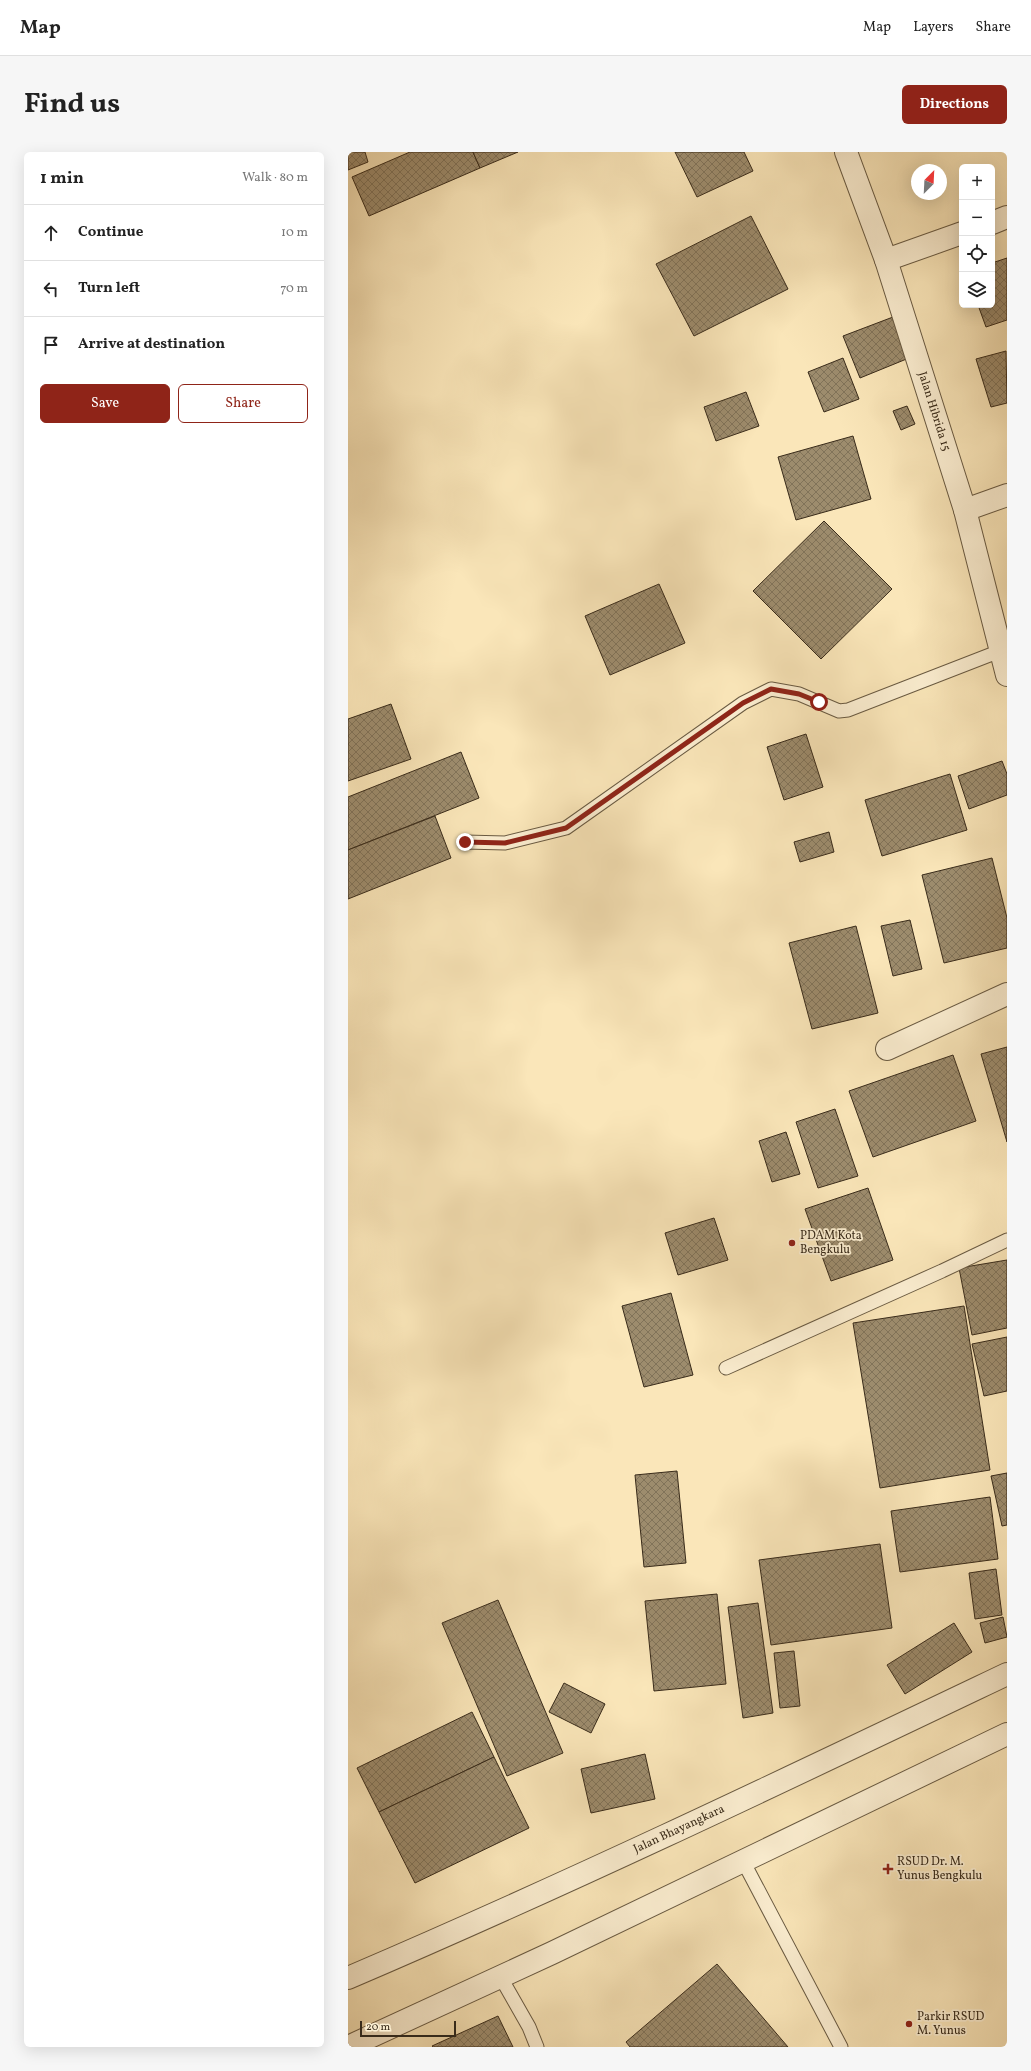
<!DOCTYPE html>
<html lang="en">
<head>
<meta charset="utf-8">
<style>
  :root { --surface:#fff; --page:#f6f6f6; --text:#222; --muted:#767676; --line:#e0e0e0; --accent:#8f2418 }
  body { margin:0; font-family:Vollkorn,serif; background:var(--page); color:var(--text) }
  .controls { position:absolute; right:12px; top:12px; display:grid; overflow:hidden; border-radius:6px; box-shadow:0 4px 16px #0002 }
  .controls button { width:36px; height:36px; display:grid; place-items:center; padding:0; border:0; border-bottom:1px solid var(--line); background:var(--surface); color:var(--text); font:20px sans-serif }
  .compass { position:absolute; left:563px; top:12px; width:36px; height:36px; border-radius:50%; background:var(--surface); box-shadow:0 4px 16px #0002; rotate:24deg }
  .scale { position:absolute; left:12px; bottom:10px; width:96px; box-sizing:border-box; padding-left:4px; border:2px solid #392b1a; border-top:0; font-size:11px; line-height:14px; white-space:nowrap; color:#392b1a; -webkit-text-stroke:3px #fcefd2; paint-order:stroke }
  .stop { position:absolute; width:12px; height:12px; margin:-9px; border:3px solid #8f2418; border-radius:50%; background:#fff }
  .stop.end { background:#8f2418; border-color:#fff; box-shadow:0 1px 4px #0008 }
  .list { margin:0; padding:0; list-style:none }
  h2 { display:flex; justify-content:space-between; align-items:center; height:52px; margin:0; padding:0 16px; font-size:17px }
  h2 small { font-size:13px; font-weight:400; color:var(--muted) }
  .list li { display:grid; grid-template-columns:26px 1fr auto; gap:12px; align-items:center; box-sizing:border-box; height:56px; padding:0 16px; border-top:1px solid var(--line) }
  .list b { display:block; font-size:15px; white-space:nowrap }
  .list em { font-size:13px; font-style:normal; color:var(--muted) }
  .actions { display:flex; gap:8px; padding:12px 16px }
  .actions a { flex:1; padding:9px 0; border:1px solid var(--accent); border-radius:6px; text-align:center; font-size:14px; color:var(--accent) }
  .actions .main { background:var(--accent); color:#fff }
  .icon { flex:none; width:22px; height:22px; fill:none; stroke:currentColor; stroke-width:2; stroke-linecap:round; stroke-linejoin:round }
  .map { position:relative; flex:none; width:659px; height:1895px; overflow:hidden; border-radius:6px }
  header { display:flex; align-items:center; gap:24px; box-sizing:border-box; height:56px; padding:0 20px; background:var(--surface); border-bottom:1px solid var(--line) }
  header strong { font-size:19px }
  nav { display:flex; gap:22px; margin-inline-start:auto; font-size:14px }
  .intro { display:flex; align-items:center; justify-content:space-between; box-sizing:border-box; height:96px; padding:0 24px }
  h1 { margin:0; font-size:28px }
  .button { padding:10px 18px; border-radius:6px; background:var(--accent); color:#fff; font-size:14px; font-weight:700 }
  main { display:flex; gap:24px; padding:0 24px }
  aside { flex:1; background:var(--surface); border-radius:6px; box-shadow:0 4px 16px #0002 }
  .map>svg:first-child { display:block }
  .building { fill:url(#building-cross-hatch); stroke:#392b1a }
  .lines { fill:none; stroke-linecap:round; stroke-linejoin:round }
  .service-casing { stroke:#695a42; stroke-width:15 }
  .minor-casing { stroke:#695a42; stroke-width:24 }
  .tertiary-casing { stroke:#695a42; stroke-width:24 }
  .service { stroke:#fcefd2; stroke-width:13 }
  .minor { stroke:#fcefd2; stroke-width:22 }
  .tertiary { stroke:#fcefd2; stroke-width:22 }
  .route { stroke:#8f2418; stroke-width:5 }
  .poi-dot { fill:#8f2418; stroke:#fcefd2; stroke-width:1.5 }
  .labels { text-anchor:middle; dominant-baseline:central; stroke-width:3.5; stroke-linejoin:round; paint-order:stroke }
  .street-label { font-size:12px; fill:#392b1a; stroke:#fcefd2 }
  .poi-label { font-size:12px; fill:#392b1a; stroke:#fcefd2; text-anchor:start }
</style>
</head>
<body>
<header>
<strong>Map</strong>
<nav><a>Map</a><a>Layers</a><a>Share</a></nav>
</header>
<div class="intro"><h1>Find us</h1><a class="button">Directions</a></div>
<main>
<aside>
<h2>1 min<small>Walk · 80 m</small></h2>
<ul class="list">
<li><svg class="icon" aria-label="ahead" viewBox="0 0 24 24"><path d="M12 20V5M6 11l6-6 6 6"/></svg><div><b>Continue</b></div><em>10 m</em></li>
<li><svg class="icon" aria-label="left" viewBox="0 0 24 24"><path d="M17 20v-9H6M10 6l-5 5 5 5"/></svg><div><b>Turn left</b></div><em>70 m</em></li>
<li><svg class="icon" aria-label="arrive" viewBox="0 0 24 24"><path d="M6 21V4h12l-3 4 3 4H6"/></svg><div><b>Arrive at destination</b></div></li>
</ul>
<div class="actions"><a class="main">Save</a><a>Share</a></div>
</aside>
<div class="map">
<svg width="659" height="1895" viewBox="0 0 659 1895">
  <defs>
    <pattern id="building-cross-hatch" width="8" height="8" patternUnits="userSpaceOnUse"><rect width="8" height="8" fill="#9d8c6d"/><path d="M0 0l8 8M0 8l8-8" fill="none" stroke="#817359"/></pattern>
  </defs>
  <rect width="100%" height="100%" fill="#fae6b9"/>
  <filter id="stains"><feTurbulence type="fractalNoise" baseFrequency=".005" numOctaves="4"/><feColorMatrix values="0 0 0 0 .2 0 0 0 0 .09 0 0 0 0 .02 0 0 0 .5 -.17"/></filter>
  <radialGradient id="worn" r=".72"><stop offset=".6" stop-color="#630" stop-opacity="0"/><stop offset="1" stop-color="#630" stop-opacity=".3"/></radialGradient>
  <g class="building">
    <path d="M0 0H17L20 10 0 18Z"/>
    <path d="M62 0H125L132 16 21 64 4 25Z"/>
    <path d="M125 0H170L132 16Z"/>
    <path d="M327 0H396L405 19 349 45Z"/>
    <path d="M403 64 440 137 346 184 308 112Z"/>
    <path d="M659 106V168L638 175 630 153H644V111Z"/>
    <path d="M545 165 561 206 512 226 495 184Z"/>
    <path d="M658 199 659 251 643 255 628 207Z"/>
    <path d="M495 206 511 247 476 260 460 220Z"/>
    <path d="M398 240 411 274 368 289 356 255Z"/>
    <path d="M559 254 567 272 553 278 545 259Z"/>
    <path d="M505 284 523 347 448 368 430 305Z"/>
    <path d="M476 369 544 437 473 507 405 439Z"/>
    <path d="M311 432 337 491 262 523 237 464Z"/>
    <path d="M43 552 63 607 0 629V567Z"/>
    <path d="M458 582 475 635 436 648 419 595Z"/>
    <path d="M113 600 131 646 0 698V645Z"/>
    <path d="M654 609 659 622V643L621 657 610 624Z"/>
    <path d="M602 622 619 678 534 704 517 648Z"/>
    <path d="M87 664 103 706 0 747V698Z"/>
    <path d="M481 680 486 700 452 710 446 690Z"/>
    <path d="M644 706 659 766V796L596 811 574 723Z"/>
    <path d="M562 768 574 817 545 824 533 774Z"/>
    <path d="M508 774 530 861 464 877 441 791Z"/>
    <path d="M659 895V990L633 902Z"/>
    <path d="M605 903 628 969 525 1005 501 939Z"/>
    <path d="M487 957 510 1024 470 1036 448 970Z"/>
    <path d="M438 980 452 1022 424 1030 411 989Z"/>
    <path d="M520 1036 545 1108 483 1129 457 1057Z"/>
    <path d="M366 1066 380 1108 330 1123 317 1081Z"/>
    <path d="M659 1108V1176L624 1183 611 1116Z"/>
    <path d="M323 1141 345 1223 296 1235 274 1154Z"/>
    <path d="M616 1154 642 1318 532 1336 505 1171Z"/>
    <path d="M659 1185V1239L636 1244 624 1192Z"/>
    <path d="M329 1319 338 1411 296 1415 287 1323Z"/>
    <path d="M659 1321V1373L654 1374 643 1324Z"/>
    <path d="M642 1345 650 1407 552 1420 543 1359Z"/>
    <path d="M532 1392 544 1476 423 1493 411 1408Z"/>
    <path d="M648 1417 654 1463 627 1467 621 1421Z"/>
    <path d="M369 1442 378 1532 306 1539 297 1449Z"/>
    <path d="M150 1448 215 1601 159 1624 94 1471Z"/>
    <path d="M410 1451 425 1561 395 1566 380 1455Z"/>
    <path d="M655 1465 659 1485 637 1491 632 1471Z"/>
    <path d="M606 1471 624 1500 557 1542 539 1513Z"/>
    <path d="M446 1499 452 1554 432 1556 426 1501Z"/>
    <path d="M216 1531 257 1552 243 1581 201 1560Z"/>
    <path d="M124 1560 146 1605 31 1660 9 1616Z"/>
    <path d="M297 1602 307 1647 243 1661 233 1617Z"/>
    <path d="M146 1605 181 1676 67 1731 31 1660Z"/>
    <path d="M369 1812 440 1895H282L278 1890Z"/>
    <path d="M150 1864 165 1895H85L84 1894Z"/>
  </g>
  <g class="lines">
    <defs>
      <g id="service">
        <path d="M117 690 157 691 218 676 395 551 423 537 451 542 491 559 500 558 652 499"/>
        <path d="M378 1216 594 1119 659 1088"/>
        <path d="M395 1709 493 1895"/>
        <path d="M152 1824 181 1875 189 1895"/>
      </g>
      <g id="minor">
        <path d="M644 71 659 65"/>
        <path d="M538 108 614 81"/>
        <path d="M617 358 659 343"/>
        <path d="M539 897 659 842"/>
      </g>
      <g id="tertiary">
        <path id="s1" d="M498 0 538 108 617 358 659 523"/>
        <path id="s2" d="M0 1826C222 1731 441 1626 659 1522"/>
        <path d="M0 1895 204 1801 659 1582"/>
      </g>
    </defs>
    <use href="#service" class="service-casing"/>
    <use href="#minor" class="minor-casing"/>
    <use href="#tertiary" class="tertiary-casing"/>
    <use href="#service" class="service"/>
    <use href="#minor" class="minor"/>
    <use href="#tertiary" class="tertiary"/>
  </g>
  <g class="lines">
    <path class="route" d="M117 690 157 691 218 676 395 551 423 537 451 542 471 550"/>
  </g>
  <g class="poi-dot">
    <circle cx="444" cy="1091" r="4"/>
    <path d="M538 1711h4v4h4v4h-4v4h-4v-4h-4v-4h4z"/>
    <circle cx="561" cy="1872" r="4"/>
  </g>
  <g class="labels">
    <g class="street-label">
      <text stroke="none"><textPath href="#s1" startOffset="274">Jalan Hibrida 15</textPath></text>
      <text stroke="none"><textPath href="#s2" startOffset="363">Jalan Bhayangkara</textPath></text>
    </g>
    <g class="poi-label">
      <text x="452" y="1084">PDAM Kota<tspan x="452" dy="14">Bengkulu</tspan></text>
      <text x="549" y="1710">RSUD Dr. M.<tspan x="549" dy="14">Yunus Bengkulu</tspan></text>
      <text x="569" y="1865">Parkir RSUD<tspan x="569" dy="14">M. Yunus</tspan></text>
    </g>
  </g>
  <rect width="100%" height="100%" filter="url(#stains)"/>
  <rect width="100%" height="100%" fill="url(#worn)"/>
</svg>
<div class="controls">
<button>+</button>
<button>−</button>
<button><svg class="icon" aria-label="locate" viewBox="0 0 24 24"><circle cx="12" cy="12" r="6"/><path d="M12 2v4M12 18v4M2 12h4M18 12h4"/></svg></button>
<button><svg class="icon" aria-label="layers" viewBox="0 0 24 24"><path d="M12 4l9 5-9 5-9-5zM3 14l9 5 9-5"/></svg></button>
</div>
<svg class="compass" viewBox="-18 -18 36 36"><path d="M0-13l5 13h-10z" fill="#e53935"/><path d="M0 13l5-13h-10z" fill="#767676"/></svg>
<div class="scale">20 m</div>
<div class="stop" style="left:471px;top:550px"></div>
<div class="stop end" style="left:117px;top:690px"></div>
</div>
</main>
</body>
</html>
